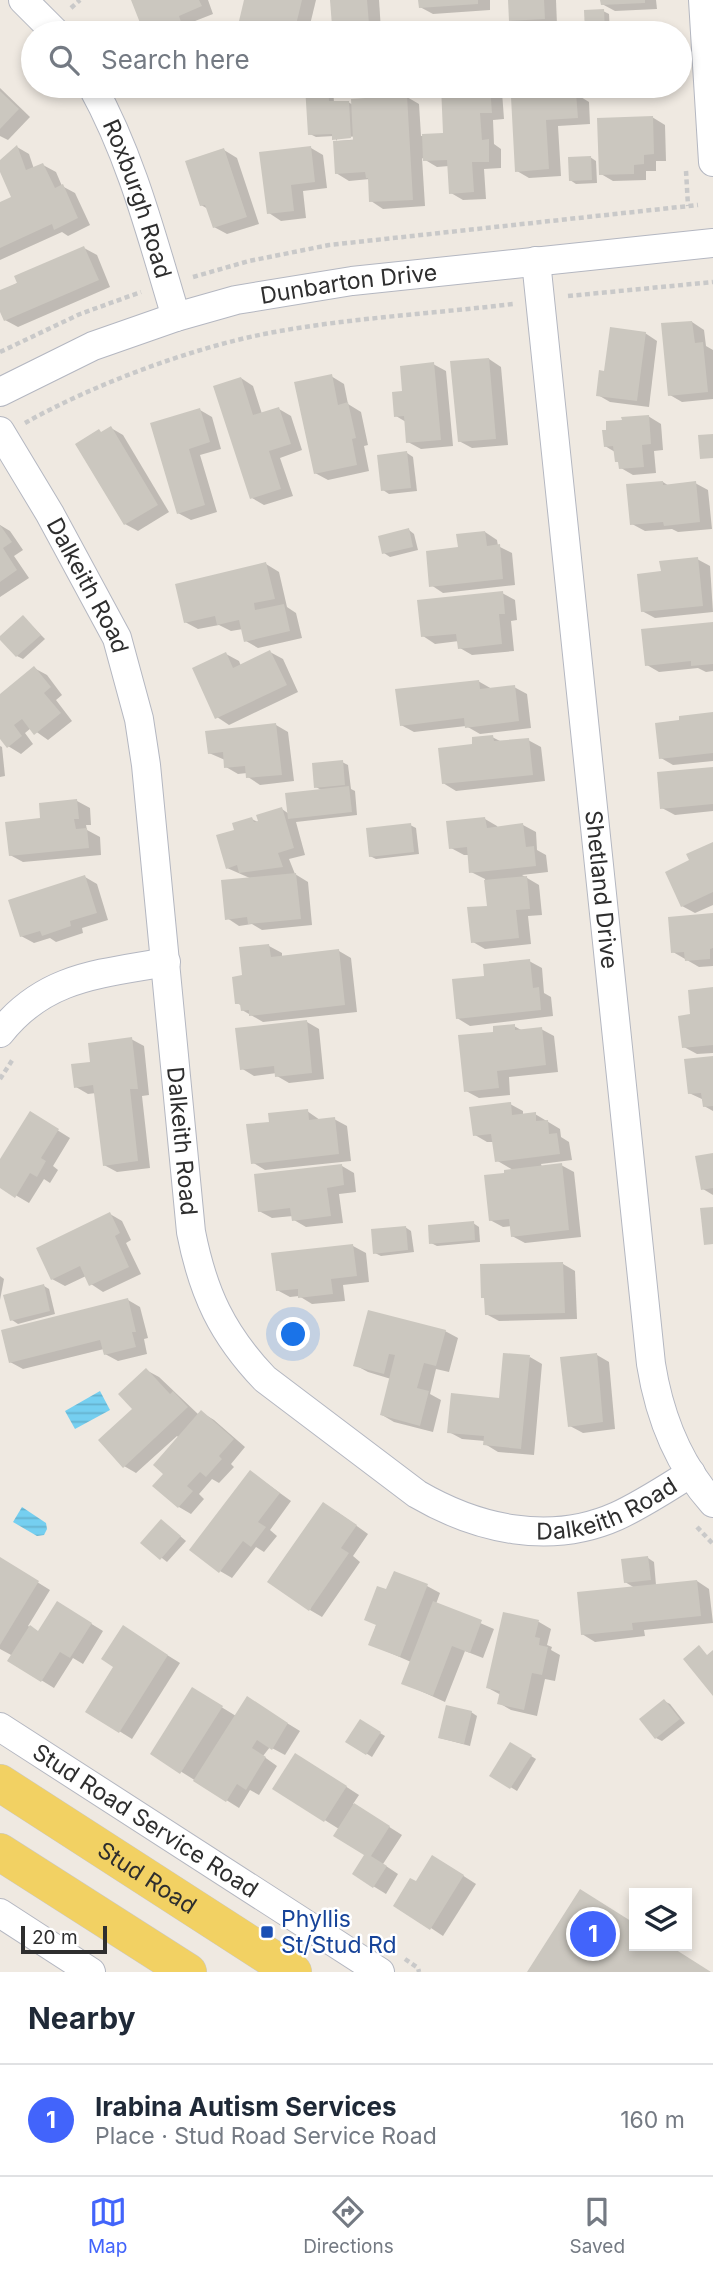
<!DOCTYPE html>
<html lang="en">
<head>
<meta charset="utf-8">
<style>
  :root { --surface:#fff; --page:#f6f6f7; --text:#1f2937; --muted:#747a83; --line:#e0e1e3; --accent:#4264fb }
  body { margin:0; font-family:Inter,sans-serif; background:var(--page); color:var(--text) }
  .controls { position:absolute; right:21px; bottom:21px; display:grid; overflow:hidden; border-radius:0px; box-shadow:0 4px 10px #0003 }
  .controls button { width:63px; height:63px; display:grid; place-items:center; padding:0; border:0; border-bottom:2px solid var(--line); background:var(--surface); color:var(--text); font:35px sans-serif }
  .scale { position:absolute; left:21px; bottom:18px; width:86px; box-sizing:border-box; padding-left:7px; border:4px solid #2e2e2e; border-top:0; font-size:19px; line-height:24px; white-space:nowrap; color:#2e2e2e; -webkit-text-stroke:5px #fff; paint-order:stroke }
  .you { position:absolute; left:294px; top:1335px; width:24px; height:24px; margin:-18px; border:5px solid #fff; border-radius:50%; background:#1a73e8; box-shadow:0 0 0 10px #1a73e833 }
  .badge { display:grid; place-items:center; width:46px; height:46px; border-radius:50%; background:var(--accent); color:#fff; font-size:23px; font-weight:700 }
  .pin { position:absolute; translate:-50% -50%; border:4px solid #fff; box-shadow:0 2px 7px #0006 }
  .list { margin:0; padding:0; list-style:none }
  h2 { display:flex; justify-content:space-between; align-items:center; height:91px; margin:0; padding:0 28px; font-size:30px }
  h2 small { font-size:23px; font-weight:400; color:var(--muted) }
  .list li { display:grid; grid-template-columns:46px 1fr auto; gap:21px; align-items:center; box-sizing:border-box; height:112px; padding:0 28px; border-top:2px solid var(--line) }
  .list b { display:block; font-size:26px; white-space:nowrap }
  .list p { margin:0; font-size:23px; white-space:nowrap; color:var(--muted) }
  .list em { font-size:23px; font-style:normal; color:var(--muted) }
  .icon { flex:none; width:38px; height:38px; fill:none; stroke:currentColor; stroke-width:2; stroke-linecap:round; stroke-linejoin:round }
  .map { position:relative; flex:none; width:713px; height:1972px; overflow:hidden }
  .search { position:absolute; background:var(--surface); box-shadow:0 4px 10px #0003; left:21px; right:21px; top:21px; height:77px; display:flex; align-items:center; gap:18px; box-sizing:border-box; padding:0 24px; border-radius:38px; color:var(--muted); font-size:26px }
  .sheet { height:203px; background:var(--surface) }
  nav { display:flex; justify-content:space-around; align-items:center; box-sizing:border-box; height:98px; border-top:2px solid var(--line); background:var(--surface); font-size:19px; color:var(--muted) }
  nav a { display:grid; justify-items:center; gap:4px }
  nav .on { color:var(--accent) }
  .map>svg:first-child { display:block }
  .water { fill:url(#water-rules) }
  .shadow { fill:#0003 }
  .building { fill:#cbc7bf }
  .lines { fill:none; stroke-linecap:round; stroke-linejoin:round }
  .minor-casing { stroke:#b4b7c1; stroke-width:30 }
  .major-casing { stroke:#c9c9c9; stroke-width:38 }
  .path { stroke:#c9c9c9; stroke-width:4.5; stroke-dasharray:5 3.5; stroke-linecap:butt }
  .minor { stroke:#fff; stroke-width:28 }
  .major { stroke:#f2d163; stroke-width:37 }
  .transit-dot { fill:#1a4fb4; stroke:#fff; stroke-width:2.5 }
  .labels { text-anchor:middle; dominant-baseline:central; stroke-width:5; stroke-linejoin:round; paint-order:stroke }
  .street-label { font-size:23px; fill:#2e2e2e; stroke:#fff }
  .transit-label { font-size:23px; fill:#164399; stroke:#fff; text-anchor:start }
</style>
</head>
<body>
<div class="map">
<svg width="713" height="1972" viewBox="0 0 713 1972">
  <defs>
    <pattern id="water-rules" width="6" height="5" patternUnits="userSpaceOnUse" patternTransform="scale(1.75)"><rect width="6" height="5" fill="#75cff0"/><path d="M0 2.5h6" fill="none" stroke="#66b2ce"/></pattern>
  </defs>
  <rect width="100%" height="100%" fill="#efe9e1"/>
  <g class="water">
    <path d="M100 1391 110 1410 75 1429 65 1411Z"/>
    <path d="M22 1507 46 1523 47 1529 44 1535 37 1536 13 1522Z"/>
  </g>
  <g class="shadow">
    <path d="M133 0H208L213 14 190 23 194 33H146Z"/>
    <path d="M253 0H316L308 33H277L253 27 241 20Z"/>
    <path d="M332 0H379L381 30 346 32 333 25Z"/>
    <path d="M420 0H490V10L433 14 420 7Z"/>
    <path d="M509 0H556L557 25 523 27 510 20Z"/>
    <path d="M602 0H656L657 9 615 11 602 4Z"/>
    <path d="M603 11 609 14 610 33H586V12Z"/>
    <path d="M496 26 502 29V33H474V27Z"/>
    <path d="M166 86H206L180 96Z"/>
    <path d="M307 86H331L333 87 334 103 348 102 353 105 407 97 419 104 421 136 445 134 442 88 491 86 502 92 504 119 493 120 494 144 501 149V168L484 169 486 199 463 200 451 193 449 166 437 167 422 158 425 206 383 209 371 201 370 179 349 181 336 173 338 141 360 139 359 136 337 138V141L334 136 316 137 310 134Z"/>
    <path d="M627 86H660L661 95 634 97 628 93Z"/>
    <path d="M0 88 30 117 8 140 0 136Z"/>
    <path d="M576 94 589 102 590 124 558 126 561 176 529 178 517 171 512 99Z"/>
    <path d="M652 117 665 125 666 161H656V171H646V180L613 181 601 174Z"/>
    <path d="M17 147 29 154 34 169 43 165 56 172 62 186 75 193 90 225 68 236 62 232 0 260V204L13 198 0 168V162Z"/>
    <path d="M311 148 323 155 327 188 303 191 306 218 281 221 269 213Z"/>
    <path d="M224 150 237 158 259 224 227 234 214 227 208 209 201 205Z"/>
    <path d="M590 157 596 161 597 183 576 184 570 180Z"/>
    <path d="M84 248 97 255 110 287 18 327 5 320 0 308V292Z"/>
    <path d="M692 322 704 330 706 346 713 350V399L682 402 670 395Z"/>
    <path d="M645 333 657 341 649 407 610 402 598 395 606 372Z"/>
    <path d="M489 359 501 367 508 445 472 448 459 441Z"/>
    <path d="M433 364 446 371 453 446 421 449 408 442 406 422 396 416 404 392Z"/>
    <path d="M331 376 344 384 348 404 361 412 368 445 364 446 369 471 328 480 315 473Z"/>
    <path d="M241 378 253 386 262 414 279 409 291 416 302 450 280 458 293 496 264 505 252 498Z"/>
    <path d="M200 410 212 417 221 449 200 455 217 512 191 520 178 513 152 424Z"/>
    <path d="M648 416 661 424 663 450 654 451 656 473 633 475 621 468 615 452 605 446Z"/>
    <path d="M111 428 123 435 169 512 138 531 125 524 102 433Z"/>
    <path d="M407 453 413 457 417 491 389 494 383 490Z"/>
    <path d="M663 482 669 486 695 483 708 490 712 529 678 532 672 529 645 531 632 524Z"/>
    <path d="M0 525 10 531 23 550 14 556 29 578 0 597Z"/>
    <path d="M409 530 414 534 418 550 390 557 384 553Z"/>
    <path d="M485 532 497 540 498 546 512 553 515 585 443 593 431 585 460 549Z"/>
    <path d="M697 559 710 566 713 612 655 618 642 611 662 573Z"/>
    <path d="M266 564 279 572 287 607 296 613 302 638 258 648 246 641 243 629 231 631 219 625 198 629 185 622Z"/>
    <path d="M502 593 515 600 517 620 511 621 514 651 472 655 460 648 459 641 435 644 423 636Z"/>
    <path d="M23 617 45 639 23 659 17 656Z"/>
    <path d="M713 624V671L706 672 698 668 659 672 647 665Z"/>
    <path d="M270 652 283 659 298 692 229 725 217 717 226 654 239 661 241 666Z"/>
    <path d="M34 668 47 675 62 695 56 700 72 721 48 740 31 728 25 733 33 744 21 754 8 746 0 736V696Z"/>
    <path d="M478 681 492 689 514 687 527 694 531 728 480 734 466 726 414 732 401 725Z"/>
    <path d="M713 714V761L673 765 661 758Z"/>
    <path d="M276 725 288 732 294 781 260 785 248 777 247 773 238 774 226 767 225 760 209 753Z"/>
    <path d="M492 737 502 742 528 740 541 747 545 781 456 791 443 783 474 746Z"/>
    <path d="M0 746 2 747 5 776 0 777Z"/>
    <path d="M342 762 348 765 351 789 355 791 357 815 296 822 305 855 289 859 295 874 308 882 312 925 262 930 252 924 239 926 227 918 252 879 227 868 236 831 252 819 261 824 282 809 289 814 323 791 316 787Z"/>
    <path d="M713 769V811L675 815 662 808Z"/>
    <path d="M77 801 90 808 91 825H86L87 830 100 837 101 855 23 862 10 855 42 820Z"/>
    <path d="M485 819 497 826 498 828 523 825 536 832 537 850 546 855 548 872 522 875 539 885 542 915 528 916 531 944 485 949 473 942 488 907 485 879 471 872 469 855H464L451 848Z"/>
    <path d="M410 825 416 828 419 854 376 859 370 856Z"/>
    <path d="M713 844V905L695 913 682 906 691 861Z"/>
    <path d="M85 877 97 884 108 920 82 928 83 933 56 942 50 938 34 943 21 936Z"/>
    <path d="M713 915V966L699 967 673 952Z"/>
    <path d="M269 946 282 953V957L339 951 351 958 357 1012 263 1022 242 1010V1006L237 1003 244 977Z"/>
    <path d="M529 961 542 968 544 993 551 997 553 1016 470 1026 457 1018 486 977Z"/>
    <path d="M713 989V1053L697 1054 684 1047 692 1016Z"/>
    <path d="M307 1022 319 1029 324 1079 289 1083 277 1076V1073L254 1076 241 1068Z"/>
    <path d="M514 1026 523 1031 541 1029 554 1036 558 1072 509 1077 510 1095 479 1098 466 1091 495 1033Z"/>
    <path d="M131 1039 144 1046 149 1095 142 1096 150 1168 117 1172 104 1165 96 1093 88 1094 76 1087 92 1063Z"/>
    <path d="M713 1058V1111L704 1106V1100L689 1093Z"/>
    <path d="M510 1104 523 1111V1115L535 1114 560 1129 561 1137 569 1142 572 1160 541 1164 542 1167 561 1165 574 1172 581 1237 525 1243 512 1236 511 1226 503 1227 490 1220 506 1174 513 1170 496 1160 494 1142H487L475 1135Z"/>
    <path d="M307 1111 320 1120 334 1119 347 1126 351 1161 265 1170 252 1162 271 1124Z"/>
    <path d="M30 1113 70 1138 53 1166 58 1170 50 1183 44 1179 29 1203 0 1186V1162Z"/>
    <path d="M713 1155V1195L703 1189Z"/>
    <path d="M342 1166 354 1173 356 1192 339 1194 343 1223 306 1227 294 1220 293 1216 272 1218 259 1211Z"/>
    <path d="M110 1214 122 1221 131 1240 126 1243 141 1274 103 1292 91 1284 86 1276 65 1286 52 1279Z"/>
    <path d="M473 1223 479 1227 480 1242 437 1246 431 1243Z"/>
    <path d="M405 1227 411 1231 414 1252 381 1256 375 1253Z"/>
    <path d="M353 1246 366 1253 369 1282 343 1285 345 1301 312 1304 299 1296 290 1297 277 1290Z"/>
    <path d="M563 1264 575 1271 577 1319 499 1321 486 1314Z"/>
    <path d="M0 1276 4 1279 0 1300Z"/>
    <path d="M44 1286 49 1289 55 1314 18 1324 12 1320Z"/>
    <path d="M128 1300 140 1307 148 1338 144 1339 147 1354 118 1361 105 1354 104 1349 23 1369 10 1362Z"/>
    <path d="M445 1331 458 1338 449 1372 436 1369 430 1394 441 1400 433 1432 394 1422 382 1415 391 1379 368 1372 355 1365Z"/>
    <path d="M597 1355 609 1362 615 1429 583 1433 570 1426Z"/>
    <path d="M530 1357 542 1364 534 1455 498 1452 485 1444V1441L462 1439 449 1432 501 1400Z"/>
    <path d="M146 1370 159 1377 199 1415 201 1412 214 1420 245 1447 231 1464 234 1467 219 1483 212 1479 199 1494 204 1499 191 1514 179 1507 166 1474 179 1438 177 1436 136 1473 124 1466 134 1409Z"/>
    <path d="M251 1472 291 1501 270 1530 277 1536 264 1552 256 1547 232 1578 220 1571Z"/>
    <path d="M336 1511 368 1534 353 1556 360 1562 322 1617 310 1610Z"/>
    <path d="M167 1525 186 1541 167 1562 143 1543Z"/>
    <path d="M648 1558 654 1562 656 1585 697 1581 709 1589 713 1623 644 1630 645 1636 595 1642 582 1634 635 1588 625 1582Z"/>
    <path d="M0 1559 50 1590 28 1626 39 1632 69 1610 103 1631 83 1664 73 1658 54 1688 10 1661 13 1656 0 1649Z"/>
    <path d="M427 1586 440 1593 436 1604 494 1629 483 1658 465 1651 445 1702 403 1683 411 1662 370 1644 387 1591Z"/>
    <path d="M505 1614 539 1622 551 1629 547 1645 552 1647 551 1650 560 1655 555 1681 545 1679 537 1716 511 1710 499 1703 501 1695 488 1688Z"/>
    <path d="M135 1635 180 1663 132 1739 87 1711Z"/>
    <path d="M205 1697 236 1716 259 1706 300 1731 285 1755 270 1747 263 1756 277 1766 259 1795 250 1790 239 1808 153 1754Z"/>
    <path d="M664 1701 670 1704 685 1723 662 1741 656 1738Z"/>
    <path d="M471 1712 477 1716 470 1746 440 1738Z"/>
    <path d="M360 1721 385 1736 372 1757 347 1741Z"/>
    <path d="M511 1744 536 1759 517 1791 491 1775Z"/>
    <path d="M308 1762 359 1795 353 1804 402 1835 383 1864 398 1874 386 1894 373 1886 366 1855 339 1829 275 1789Z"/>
    <path d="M445 1864 476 1884 443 1936 431 1928 417 1884Z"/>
  </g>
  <g class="building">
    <path d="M131 0H199L202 6 179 16 185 33H144Z"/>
    <path d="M244 0H302L294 33 239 21Z"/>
    <path d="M330 0H367L369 24 332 26Z"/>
    <path d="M418 0H478V4L419 8Z"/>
    <path d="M508 0H544L545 19 509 21Z"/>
    <path d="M600 0H645V3L601 5Z"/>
    <path d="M604 9 605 33H585L584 10Z"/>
    <path d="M496 24 497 33H472V25Z"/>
    <path d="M305 86H328L329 101H349L351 138 332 140V134L308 135Z"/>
    <path d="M441 86H490L492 113H480L482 140 489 139V162H472L474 192 449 194 447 160 423 161 422 134 443 133Z"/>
    <path d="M626 86H655V92L626 94Z"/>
    <path d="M0 91 19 109 0 129Z"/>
    <path d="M576 93 578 118 546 120 549 169 515 172 511 97Z"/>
    <path d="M407 95 413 200 369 202 368 178H366L365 172 335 174 333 141 353 140 351 99Z"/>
    <path d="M653 116 654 154 644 155V164L634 165V174L599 175 597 118Z"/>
    <path d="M17 145 26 170 43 163 55 188 63 184 78 218 54 230 52 224 0 248V202L11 197 0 172V160Z"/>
    <path d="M311 146 315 182 291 185 294 211 267 214 259 152Z"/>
    <path d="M224 148 247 217 213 228 205 205 200 206 185 161Z"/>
    <path d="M591 156 592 180 569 181 568 157Z"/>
    <path d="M84 246 99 280 4 321 0 312V290L17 283 14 276Z"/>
    <path d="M692 321 695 343 703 342 708 392 668 396 661 323Z"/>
    <path d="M610 327 646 332 637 401 596 396 599 370 604 371Z"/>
    <path d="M489 358 496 439 458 442 450 361Z"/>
    <path d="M434 362 441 440 406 443 404 416 394 417 392 392 402 391 400 366Z"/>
    <path d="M332 374 338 405 348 402 356 438 352 439 357 465 314 474 294 382Z"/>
    <path d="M241 377 253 415 279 407 291 444 269 451 281 489 250 499 213 386Z"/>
    <path d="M200 408 210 442 189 449 205 505 177 514 150 423Z"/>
    <path d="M649 415 651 444 642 445 644 467 619 469 618 462H615L613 446 604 447 602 430H606V421L622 420 621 417Z"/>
    <path d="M111 426 158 505 124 525 75 444 99 429 101 432Z"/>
    <path d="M713 434V458L700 459 698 435Z"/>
    <path d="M407 451 411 488 381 491 377 455Z"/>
    <path d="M663 481V485L696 481 700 522 664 526 663 522 630 525 626 484Z"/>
    <path d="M0 525 12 542 3 548 17 570 0 582Z"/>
    <path d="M409 528 413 547 382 554 378 536Z"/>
    <path d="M485 531 487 546 500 544 503 579 429 587 426 551 458 547 456 534Z"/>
    <path d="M698 557 703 606 641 612 637 574 661 571 659 561Z"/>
    <path d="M266 562 275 599 254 603 255 610 284 604 290 631 244 642 239 620 217 625 215 616 184 623 175 584Z"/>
    <path d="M503 591 505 614H499L502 644 458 649 456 634 421 637 417 600Z"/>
    <path d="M23 615 41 635 16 657 0 640V636Z"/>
    <path d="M713 622V664L691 666V661L645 666 641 629Z"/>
    <path d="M270 650 287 685 215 719 192 668 226 652 233 668Z"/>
    <path d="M34 666 51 687 44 693 61 713 34 735 22 719 14 725 22 736 7 748 0 739V694Z"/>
    <path d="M479 680 480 689 515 685 519 721 465 728 464 718 400 726 395 689Z"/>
    <path d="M713 712V753L659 759 655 723 679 720V716Z"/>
    <path d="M276 723 282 775 246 778 245 766 224 768 223 752 208 754 205 731Z"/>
    <path d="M493 735 494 741 529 738 533 775 442 784 438 748 472 744V737Z"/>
    <path d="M343 760 345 785 314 788 312 763Z"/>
    <path d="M713 767V804L660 809 657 772Z"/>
    <path d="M349 786 352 812 288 819 285 793Z"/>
    <path d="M77 799 79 819H74L76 829 87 828 89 848 9 856 5 822 40 818 39 803Z"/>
    <path d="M282 807 294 848 278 853 283 867 239 873 237 865 226 869 216 835 234 830 232 823 252 817 254 822 258 821 256 815Z"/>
    <path d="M485 817 487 828 523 823 526 847 534 846 536 866 469 873 467 847 449 849 446 821Z"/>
    <path d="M411 823 414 852 369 857 366 828Z"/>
    <path d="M713 842V892L681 907 665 872 689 860 686 854Z"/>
    <path d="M296 873 301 919 248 924 247 917 225 920 221 880Z"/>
    <path d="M85 875 97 913 70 921 71 926 42 936 40 931 20 937 8 900Z"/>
    <path d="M527 876 530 909 516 910 519 938 471 943 467 907 487 906 484 880Z"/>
    <path d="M713 913V948L710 949V959L685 961 684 952 671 953 668 917Z"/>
    <path d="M269 944 271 957 339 949 345 1005 249 1016V1010L241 1011 240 1004H235L232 977 242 975 239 947Z"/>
    <path d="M530 959 533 988 539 987 541 1010 456 1019 452 979 484 976 483 964Z"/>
    <path d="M713 987V1045L682 1048 678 1016 690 1014 688 990Z"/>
    <path d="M307 1020 312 1073 275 1077 274 1066 240 1070 235 1028Z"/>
    <path d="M515 1024V1030L542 1027 546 1065 497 1071 499 1088 464 1092 458 1035 493 1032V1026Z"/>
    <path d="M132 1037 138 1089H130L138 1161 103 1166 93 1085 74 1088 71 1064 90 1062 88 1043Z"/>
    <path d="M713 1056V1106L703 1107 701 1093 688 1094 684 1059Z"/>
    <path d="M511 1102 512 1115 536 1112V1121L548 1120 549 1134 557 1133 560 1154 495 1162 491 1134 473 1136 469 1107Z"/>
    <path d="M308 1109 309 1120 335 1117 339 1154 251 1164 246 1124 269 1122 268 1113Z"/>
    <path d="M30 1111 59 1129 41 1158 46 1161 37 1177 30 1173 15 1198 0 1188V1159Z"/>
    <path d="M713 1153V1188L701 1190 695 1156Z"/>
    <path d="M562 1163 569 1230 511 1237 509 1219 489 1221 484 1175 504 1173V1170Z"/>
    <path d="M342 1164 344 1185 327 1188 331 1216 292 1221 290 1208 258 1212 254 1174Z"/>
    <path d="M713 1207V1244L704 1245 700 1208Z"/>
    <path d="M110 1212 120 1233 115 1236 129 1267 89 1286 80 1266 51 1280 36 1248Z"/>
    <path d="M474 1221 475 1240 429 1244 428 1225Z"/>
    <path d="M406 1226 408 1250 373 1254 371 1229Z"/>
    <path d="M353 1244 357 1276 331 1279 333 1294 298 1298V1289L276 1291 271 1253Z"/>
    <path d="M563 1262 565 1313 485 1315 484 1298H481L480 1264Z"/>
    <path d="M44 1284 50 1311 10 1321 3 1295Z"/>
    <path d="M128 1298 136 1332H132L136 1347 104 1355 100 1340 9 1363 1 1330Z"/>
    <path d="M368 1310 446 1330 436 1366 424 1363 417 1388 429 1391 420 1426 380 1415 395 1355 389 1354 384 1374 353 1366Z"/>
    <path d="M503 1353 530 1355 521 1449 483 1445 484 1436 447 1433 451 1393 499 1398Z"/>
    <path d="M597 1353 603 1422 568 1427 560 1357Z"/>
    <path d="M146 1368 170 1394 173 1391 188 1407 123 1468 98 1440 132 1409 118 1394Z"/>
    <path d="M201 1410 234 1439 219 1456 222 1459 206 1477 200 1472 187 1486 193 1491 178 1508 152 1486 163 1474 153 1465Z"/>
    <path d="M250 1470 280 1493 258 1522 266 1527 251 1547 243 1541 219 1573 189 1550Z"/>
    <path d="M323 1502 357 1525 341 1548 349 1553 309 1611 267 1582Z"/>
    <path d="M161 1519 181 1536 160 1560 140 1543Z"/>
    <path d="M648 1556 651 1580 624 1583 621 1559Z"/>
    <path d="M0 1557 39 1581 0 1645Z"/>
    <path d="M394 1571 428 1584 400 1657 368 1645 376 1625 364 1620 377 1586 386 1589Z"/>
    <path d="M697 1580 701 1616 632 1623 633 1630 581 1635 577 1592Z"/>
    <path d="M57 1601 92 1623 70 1658 60 1652 41 1682 7 1661 30 1625 38 1631Z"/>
    <path d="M433 1601 482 1620 470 1653 452 1646 433 1696 401 1684Z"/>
    <path d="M503 1612 539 1620 535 1637 540 1638 539 1645 548 1647 542 1675 532 1673 524 1710 497 1704 500 1691 486 1688Z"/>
    <path d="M123 1625 168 1655 119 1733 85 1712 113 1667 101 1659Z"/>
    <path d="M699 1645 707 1655 713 1650V1696L683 1659Z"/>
    <path d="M192 1687 223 1706 180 1774 150 1754Z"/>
    <path d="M247 1696 288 1723 272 1750 257 1740 252 1748 266 1757 246 1790 237 1784 226 1802 193 1781Z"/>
    <path d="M664 1699 680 1719 655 1739 639 1719Z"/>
    <path d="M446 1705 472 1711 464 1744 438 1738Z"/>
    <path d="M360 1719 381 1732 366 1755 345 1742Z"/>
    <path d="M510 1742 532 1755 510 1789 489 1776Z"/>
    <path d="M295 1753 347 1786 324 1822 272 1789Z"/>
    <path d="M354 1803 390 1826 371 1856 387 1866 373 1888 352 1874 364 1855 333 1836Z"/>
    <path d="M432 1855 464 1875 430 1930 393 1906 410 1878 416 1881Z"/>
    <path d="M580 1889 634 1923V1946H670L711 1972H527Z"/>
  </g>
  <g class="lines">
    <defs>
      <g id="minor">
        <path d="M23 0 56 33"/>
        <path d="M703 0 713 162"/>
        <path id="s1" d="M92 86C132 158 152 238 176 317"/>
        <path id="s2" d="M536 261 651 1364C659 1414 678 1464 713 1503"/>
        <path id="s3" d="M0 392 93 346 176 317 236 300 352 281 713 243"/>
        <path id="s4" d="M0 431 50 514 117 638 139 719 146 765 191 1232C203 1293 222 1334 265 1379L417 1494C477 1529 550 1546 617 1516 643 1504 667 1488 691 1473"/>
        <path d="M0 1033C45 976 100 974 166 962"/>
        <path id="s5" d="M0 1727 380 1972"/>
        <path d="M0 1913 91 1972"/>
      </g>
      <g id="major">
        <path id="s6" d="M0 1783 293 1972"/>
        <path d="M0 1852 188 1972"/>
      </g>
    </defs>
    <use href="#minor" class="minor-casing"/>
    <use href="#major" class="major-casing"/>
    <g class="path">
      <path d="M71 8 80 0"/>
      <path d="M83 23 92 33"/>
      <path d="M686 171 688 206"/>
      <path d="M193 277 249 261 329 245 698 205"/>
      <path d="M568 296 713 282"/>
      <path d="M0 352 80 314 141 292"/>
      <path d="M25 423C92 385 189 349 264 334 346 318 430 314 513 304"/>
      <path d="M0 1079 13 1059"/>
      <path d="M697 1527 713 1544"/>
      <path d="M405 1959 418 1968 419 1972"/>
    </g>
    <use href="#minor" class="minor"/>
    <use href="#major" class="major"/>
  </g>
  <rect class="transit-dot" x="260" y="1925" width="14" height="14" rx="3.5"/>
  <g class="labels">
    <g class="street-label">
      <text stroke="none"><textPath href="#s1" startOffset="122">Roxburgh Road</textPath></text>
      <text stroke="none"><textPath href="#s3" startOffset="368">Dunbarton Drive</textPath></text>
      <text stroke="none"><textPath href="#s4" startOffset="178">Dalkeith Road</textPath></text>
      <text stroke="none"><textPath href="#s2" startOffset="632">Shetland Drive</textPath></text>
      <text stroke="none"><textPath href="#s4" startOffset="746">Dalkeith Road</textPath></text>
      <text stroke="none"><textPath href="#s4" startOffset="1396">Dalkeith Road</textPath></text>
      <text stroke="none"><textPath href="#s5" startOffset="173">Stud Road Service Road</textPath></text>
      <text stroke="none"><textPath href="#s6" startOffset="175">Stud Road</textPath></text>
    </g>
    <g class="transit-label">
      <text x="281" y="1919">Phyllis<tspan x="281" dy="26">St/Stud Rd</tspan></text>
    </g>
  </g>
</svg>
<div class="controls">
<button><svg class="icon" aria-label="layers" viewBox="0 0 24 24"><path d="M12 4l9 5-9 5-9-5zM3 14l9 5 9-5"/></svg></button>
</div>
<div class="scale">20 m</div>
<div class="you"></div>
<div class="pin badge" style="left:593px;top:1934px">1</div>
<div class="search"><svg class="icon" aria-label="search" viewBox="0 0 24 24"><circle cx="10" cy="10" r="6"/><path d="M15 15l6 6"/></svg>Search here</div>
</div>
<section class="sheet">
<h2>Nearby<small></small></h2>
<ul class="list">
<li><span class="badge">1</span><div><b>Irabina Autism Services</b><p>Place · Stud Road Service Road</p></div><em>160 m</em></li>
</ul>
</section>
<nav>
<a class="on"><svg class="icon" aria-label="map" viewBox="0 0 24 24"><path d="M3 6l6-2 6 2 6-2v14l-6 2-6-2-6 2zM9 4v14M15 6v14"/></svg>Map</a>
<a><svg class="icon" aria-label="directions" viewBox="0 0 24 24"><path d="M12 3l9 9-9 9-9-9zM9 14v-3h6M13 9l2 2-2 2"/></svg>Directions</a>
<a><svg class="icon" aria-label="saved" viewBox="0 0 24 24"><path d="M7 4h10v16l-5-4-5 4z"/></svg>Saved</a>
</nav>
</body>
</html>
